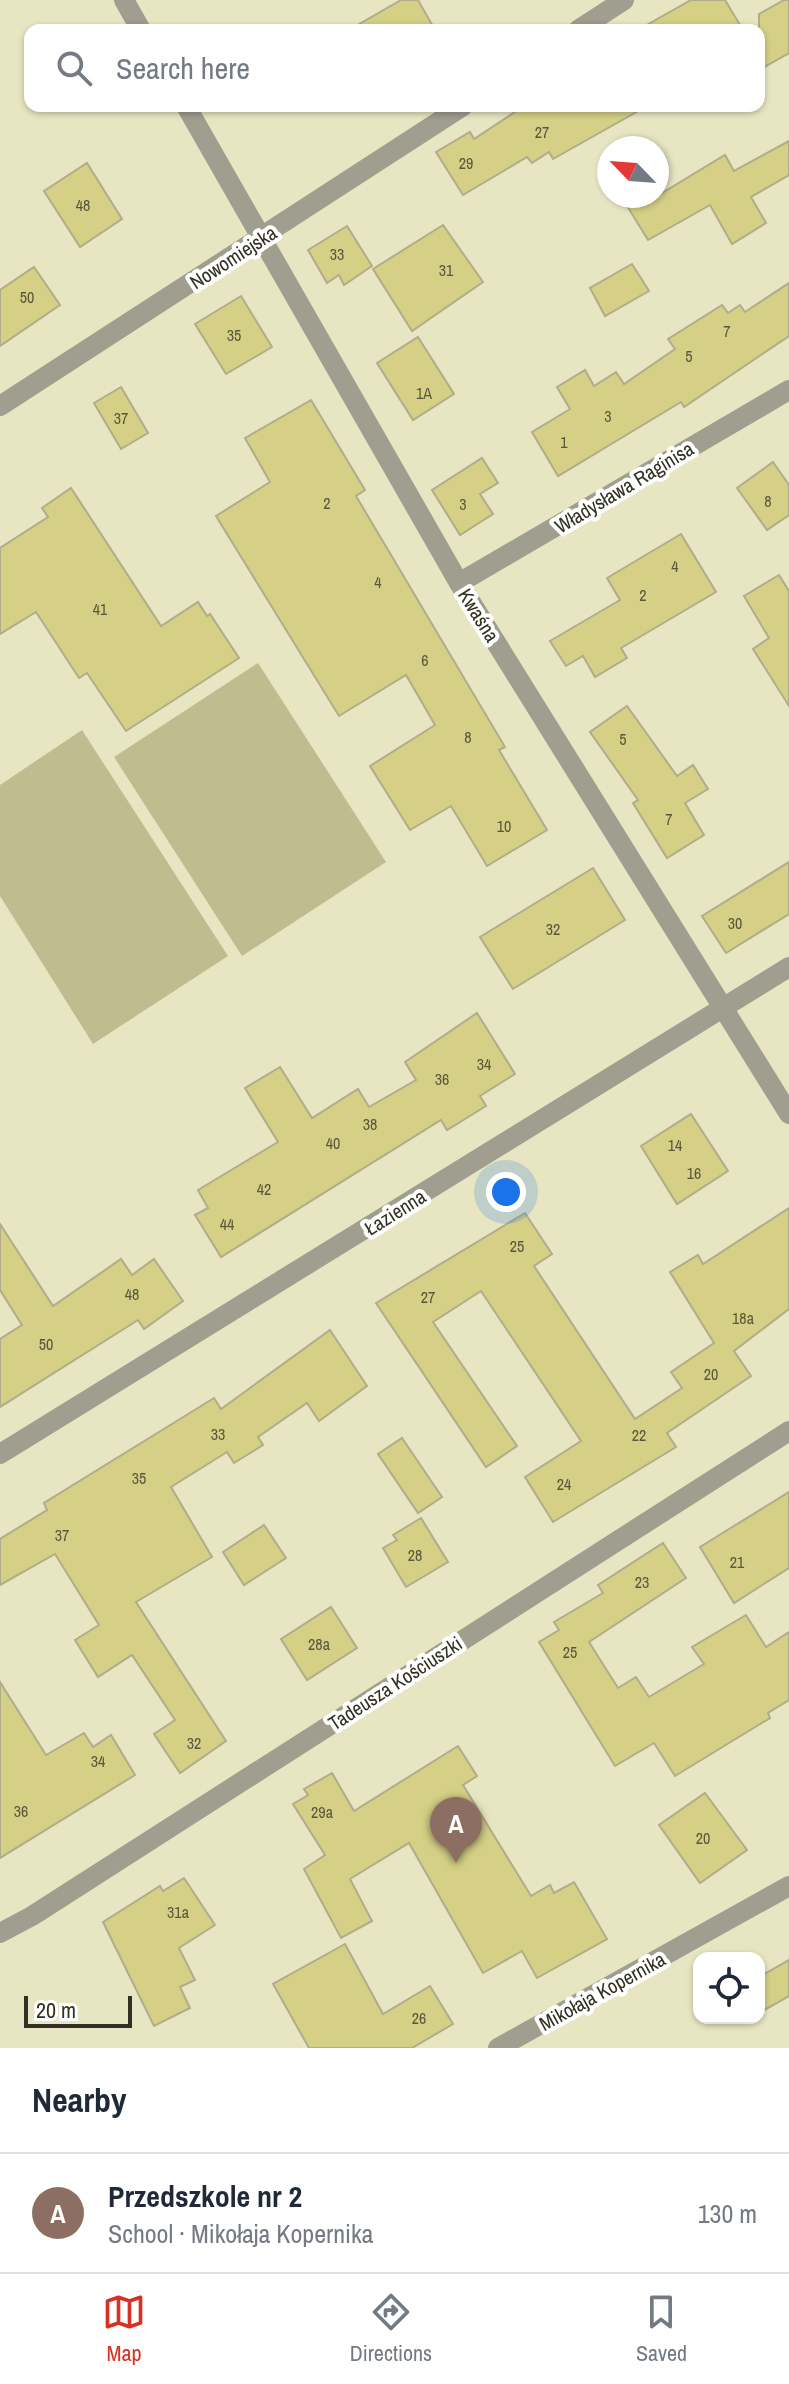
<!DOCTYPE html>
<html lang="en">
<head>
<meta charset="utf-8">
<style>
  :root { --surface:#fff; --page:#f6f6f7; --text:#1f2937; --muted:#747a83; --line:#e0e1e3; --accent:#d93025 }
  body { margin:0; font-family:"Archivo Narrow",sans-serif; background:var(--page); color:var(--text) }
  .controls { position:absolute; right:24px; bottom:24px; display:grid; overflow:hidden; border-radius:16px; box-shadow:0 2px 6px #0004 }
  .controls button { width:72px; height:72px; display:grid; place-items:center; padding:0; border:0; border-bottom:2px solid var(--line); background:var(--surface); color:var(--text); font:40px sans-serif }
  .compass { position:absolute; left:597px; top:136px; width:72px; height:72px; border-radius:50%; background:var(--surface); box-shadow:0 2px 6px #0004; rotate:295deg }
  .scale { position:absolute; left:24px; bottom:20px; width:108px; box-sizing:border-box; padding-left:8px; border:4px solid #313022; border-top:0; font-size:22px; line-height:28px; white-space:nowrap; color:#313022; -webkit-text-stroke:6px #fff; paint-order:stroke }
  .you { position:absolute; left:506px; top:1192px; width:28px; height:28px; margin:-20px; border:6px solid #fff; border-radius:50%; background:#1a73e8; box-shadow:0 0 0 12px #1a73e833 }
  .badge { display:grid; place-items:center; width:52px; height:52px; border-radius:50%; background:var(--accent); color:#fff; font-size:26px; font-weight:700 }
  .pin { position:absolute; translate:-50% -66px; filter:drop-shadow(0 2px 4px #0008) }
  .pin::after { content:''; position:absolute; top:42px; width:28px; height:24px; background:inherit; clip-path:polygon(0 0,100% 0,50% 100%) }
  .list { margin:0; padding:0; list-style:none }
  h2 { display:flex; justify-content:space-between; align-items:center; height:104px; margin:0; padding:0 32px; font-size:34px }
  h2 small { font-size:26px; font-weight:400; color:var(--muted) }
  .list li { display:grid; grid-template-columns:52px 1fr auto; gap:24px; align-items:center; box-sizing:border-box; height:120px; padding:0 32px; border-top:2px solid var(--line) }
  .list b { display:block; font-size:30px; white-space:nowrap }
  .list p { margin:0; font-size:26px; white-space:nowrap; color:var(--muted) }
  .list em { font-size:26px; font-style:normal; color:var(--muted) }
  .icon { flex:none; width:44px; height:44px; fill:none; stroke:currentColor; stroke-width:2; stroke-linecap:round; stroke-linejoin:round }
  .map { position:relative; flex:none; width:789px; height:2048px; overflow:hidden }
  .search { position:absolute; background:var(--surface); box-shadow:0 2px 6px #0004; left:24px; right:24px; top:24px; height:88px; display:flex; align-items:center; gap:20px; box-sizing:border-box; padding:0 28px; border-radius:16px; color:var(--muted); font-size:30px }
  .sheet { height:224px; background:var(--surface) }
  nav { display:flex; justify-content:space-around; align-items:center; box-sizing:border-box; height:112px; border-top:2px solid var(--line); background:var(--surface); font-size:22px; color:var(--muted) }
  nav a { display:grid; justify-items:center; gap:4px }
  nav .on { color:var(--accent) }
  .map>svg:first-child { display:block }
  .green { fill:#bfbd90 }
  .building { fill:#d5d086; stroke:#afad8a; stroke-width:2 }
  .lines { fill:none; stroke-linecap:round; stroke-linejoin:round }
  .street { stroke:#9f9e8f; stroke-width:20 }
  .labels { text-anchor:middle; dominant-baseline:central; stroke-width:8; stroke-linejoin:round; paint-order:stroke }
  .number-label { font-size:16px; fill:#5a583b }
  .street-label { font-size:20px; fill:#313022; stroke:#fff }
</style>
</head>
<body>
<div class="map">
<svg width="789" height="2048" viewBox="0 0 789 2048">
  <rect width="100%" height="100%" fill="#e8e6c2"/>
  <g class="green">
    <path d="M258 663 386 862 242 956 114 757Z"/>
    <path d="M82 730 228 956 93 1044 0 896V785Z"/>
  </g>
  <g class="building">
    <path d="M401 0H418L435 30H349Z"/>
    <path d="M691 0H725L743 30H638Z"/>
    <path d="M784 0H789V53L759 70V14Z"/>
    <path d="M524 106H647L553 159 549 152 532 163 527 157 463 195 436 152 470 132 474 139Z"/>
    <path d="M789 141V175L751 197 766 223 732 244 710 205 648 240 621 196H657L725 155 734 171Z"/>
    <path d="M87 163 122 219 80 247 44 191Z"/>
    <path d="M443 225 483 282 412 331 373 269Z"/>
    <path d="M347 226 372 266 344 285 339 275 327 283 308 250Z"/>
    <path d="M632 264 649 291 605 316 590 288Z"/>
    <path d="M34 267 60 305 0 346V290Z"/>
    <path d="M789 283V336L684 407 681 402 558 476 532 432 570 409 557 387 585 370 594 386 616 372 624 384 675 349 668 339 722 305 728 313 740 305 745 312Z"/>
    <path d="M241 296 272 347 226 374 195 324Z"/>
    <path d="M418 337 454 394 413 420 377 363Z"/>
    <path d="M121 387 148 433 121 449 94 403Z"/>
    <path d="M311 400 365 490 356 496 505 747 499 750 547 830 487 866 451 806 410 830 370 766 435 725 406 675 339 716 216 516 270 482 245 438Z"/>
    <path d="M482 458 498 483 480 494 493 514 460 535 432 490Z"/>
    <path d="M773 462 789 485V515L767 530 737 488Z"/>
    <path d="M71 488 161 626 198 602 207 616 210 614 239 658 126 731 87 673 79 678 36 612 0 634V548L48 517 42 508Z"/>
    <path d="M681 534 716 592 621 648 627 658 595 677 583 656 566 666 550 641 620 600 607 578Z"/>
    <path d="M779 575 789 591V706L753 649 769 638 744 596Z"/>
    <path d="M627 706 677 776 693 765 708 789 685 803 704 835 667 858 633 803 638 800 590 732Z"/>
    <path d="M789 862V914L726 953 702 916Z"/>
    <path d="M593 868 625 920 513 989 480 937Z"/>
    <path d="M477 1013 515 1074 480 1096 486 1106 447 1130 441 1120 221 1257 195 1215 208 1208 198 1190 278 1142 245 1088 280 1067 312 1118 358 1089 369 1107 416 1080 405 1062Z"/>
    <path d="M691 1114 728 1171 677 1204 641 1146Z"/>
    <path d="M789 1208V1309L734 1351 751 1376 667 1433 676 1447 553 1522 525 1477 581 1441 481 1291 433 1322 517 1446 486 1467 376 1303 525 1213 552 1254 534 1266 635 1419 682 1388 671 1372 714 1343 670 1272 698 1255 703 1264Z"/>
    <path d="M0 1224 53 1306 121 1259 132 1275 154 1259 183 1301 144 1329 138 1320 0 1407V1339L22 1325 0 1290Z"/>
    <path d="M330 1330 367 1386 319 1421 307 1403 258 1437 263 1445 234 1463 227 1452 171 1487 212 1557 136 1602 226 1741 180 1773 154 1734 175 1720 132 1655 98 1677 75 1640 99 1625 55 1554 0 1585V1539L47 1510 44 1503 214 1398 221 1409Z"/>
    <path d="M402 1438 442 1497 418 1513 378 1454Z"/>
    <path d="M789 1492V1568L734 1603 700 1547Z"/>
    <path d="M421 1518 448 1562 406 1587 383 1548 397 1540 393 1535Z"/>
    <path d="M264 1525 286 1558 244 1585 223 1552Z"/>
    <path d="M663 1543 686 1578 589 1642 618 1688 636 1677 649 1697 704 1664 692 1647 746 1615 766 1647 789 1632V1700L768 1713 770 1718 675 1776 654 1743 615 1766 539 1642 559 1630 554 1622 603 1593 598 1585Z"/>
    <path d="M331 1607 357 1648 307 1680 281 1639Z"/>
    <path d="M0 1682 46 1755 84 1733 93 1747 111 1735 135 1775 0 1858Z"/>
    <path d="M458 1746 477 1776 463 1785 531 1896 550 1885 554 1893 574 1882 607 1939 537 1978 522 1951 483 1973 409 1843 350 1879 372 1921 341 1938 304 1869 325 1855 293 1804 308 1795 304 1789 332 1773 354 1811Z"/>
    <path d="M705 1793 747 1850 700 1883 659 1825Z"/>
    <path d="M184 1878 215 1925 179 1948 195 1980 180 1987 190 2008 154 2026 103 1922 160 1886 163 1891Z"/>
    <path d="M345 1944 383 2014 430 1986 453 2024 412 2048H309L273 1984Z"/>
    <path d="M789 1960V1996L759 2013V1977Z"/>
  </g>
  <g class="lines">
    <g class="street">
      <path d="M124 0 141 30"/>
      <path d="M578 30 624 0"/>
      <path d="M186 106 459 583 789 1114"/>
      <path d="M0 406 463 106"/>
      <path d="M459 583 789 390"/>
      <path d="M0 1454 789 967"/>
      <path d="M0 1933 32 1916 789 1431"/>
      <path d="M498 2048 789 1886"/>
    </g>
  </g>
  <g class="labels">
    <g class="number-label">
      <text x="542" y="132">27</text>
      <text x="466" y="163">29</text>
      <text x="83" y="205">48</text>
      <text x="337" y="254">33</text>
      <text x="446" y="270">31</text>
      <text x="27" y="297">50</text>
      <text x="727" y="331">7</text>
      <text x="234" y="335">35</text>
      <text x="689" y="356">5</text>
      <text x="424" y="393">1A</text>
      <text x="608" y="416">3</text>
      <text x="121" y="418">37</text>
      <text x="564" y="442">1</text>
      <text x="768" y="501">8</text>
      <text x="327" y="503">2</text>
      <text x="463" y="504">3</text>
      <text x="675" y="566">4</text>
      <text x="378" y="582">4</text>
      <text x="643" y="595">2</text>
      <text x="100" y="609">41</text>
      <text x="425" y="660">6</text>
      <text x="468" y="737">8</text>
      <text x="623" y="739">5</text>
      <text x="669" y="819">7</text>
      <text x="504" y="826">10</text>
      <text x="735" y="923">30</text>
      <text x="553" y="929">32</text>
      <text x="484" y="1064">34</text>
      <text x="442" y="1079">36</text>
      <text x="370" y="1124">38</text>
      <text x="333" y="1143">40</text>
      <text x="675" y="1145">14</text>
      <text x="694" y="1173">16</text>
      <text x="264" y="1189">42</text>
      <text x="227" y="1224">44</text>
      <text x="517" y="1246">25</text>
      <text x="132" y="1294">48</text>
      <text x="428" y="1297">27</text>
      <text x="743" y="1318">18a</text>
      <text x="46" y="1344">50</text>
      <text x="711" y="1374">20</text>
      <text x="218" y="1434">33</text>
      <text x="639" y="1435">22</text>
      <text x="139" y="1478">35</text>
      <text x="564" y="1484">24</text>
      <text x="62" y="1535">37</text>
      <text x="415" y="1555">28</text>
      <text x="737" y="1562">21</text>
      <text x="642" y="1582">23</text>
      <text x="319" y="1644">28a</text>
      <text x="570" y="1652">25</text>
      <text x="194" y="1743">32</text>
      <text x="98" y="1761">34</text>
      <text x="21" y="1811">36</text>
      <text x="322" y="1812">29a</text>
      <text x="703" y="1838">20</text>
      <text x="178" y="1912">31a</text>
      <text x="419" y="2018">26</text>
    </g>
    <g class="street-label">
      <text transform="translate(233 257) rotate(-33)">Nowomiejska</text>
      <text transform="translate(624 487) rotate(-31)">Władysława Raginisa</text>
      <text transform="translate(479 615) rotate(58)">Kwaśna</text>
      <text transform="translate(395 1212) rotate(-32)">Łazienna</text>
      <text transform="translate(395 1683) rotate(-33)">Tadeusza Kościuszki</text>
      <text transform="translate(602 1991) rotate(-29)">Mikołaja Kopernika</text>
    </g>
  </g>
</svg>
<div class="controls">
<button><svg class="icon" aria-label="locate" viewBox="0 0 24 24"><circle cx="12" cy="12" r="6"/><path d="M12 2v4M12 18v4M2 12h4M18 12h4"/></svg></button>
</div>
<svg class="compass" viewBox="-18 -18 36 36"><path d="M0-13l5 13h-10z" fill="#e53935"/><path d="M0 13l5-13h-10z" fill="#747a83"/></svg>
<div class="scale">20 m</div>
<div class="you"></div>
<div class="pin badge" style="left:456px;top:1863px;background:#8d6e63">A</div>
<div class="search"><svg class="icon" aria-label="search" viewBox="0 0 24 24"><circle cx="10" cy="10" r="6"/><path d="M15 15l6 6"/></svg>Search here</div>
</div>
<section class="sheet">
<h2>Nearby<small></small></h2>
<ul class="list">
<li><span class="badge" style="background:#8d6e63">A</span><div><b>Przedszkole nr 2</b><p>School · Mikołaja Kopernika</p></div><em>130 m</em></li>
</ul>
</section>
<nav>
<a class="on"><svg class="icon" aria-label="map" viewBox="0 0 24 24"><path d="M3 6l6-2 6 2 6-2v14l-6 2-6-2-6 2zM9 4v14M15 6v14"/></svg>Map</a>
<a><svg class="icon" aria-label="directions" viewBox="0 0 24 24"><path d="M12 3l9 9-9 9-9-9zM9 14v-3h6M13 9l2 2-2 2"/></svg>Directions</a>
<a><svg class="icon" aria-label="saved" viewBox="0 0 24 24"><path d="M7 4h10v16l-5-4-5 4z"/></svg>Saved</a>
</nav>
</body>
</html>
